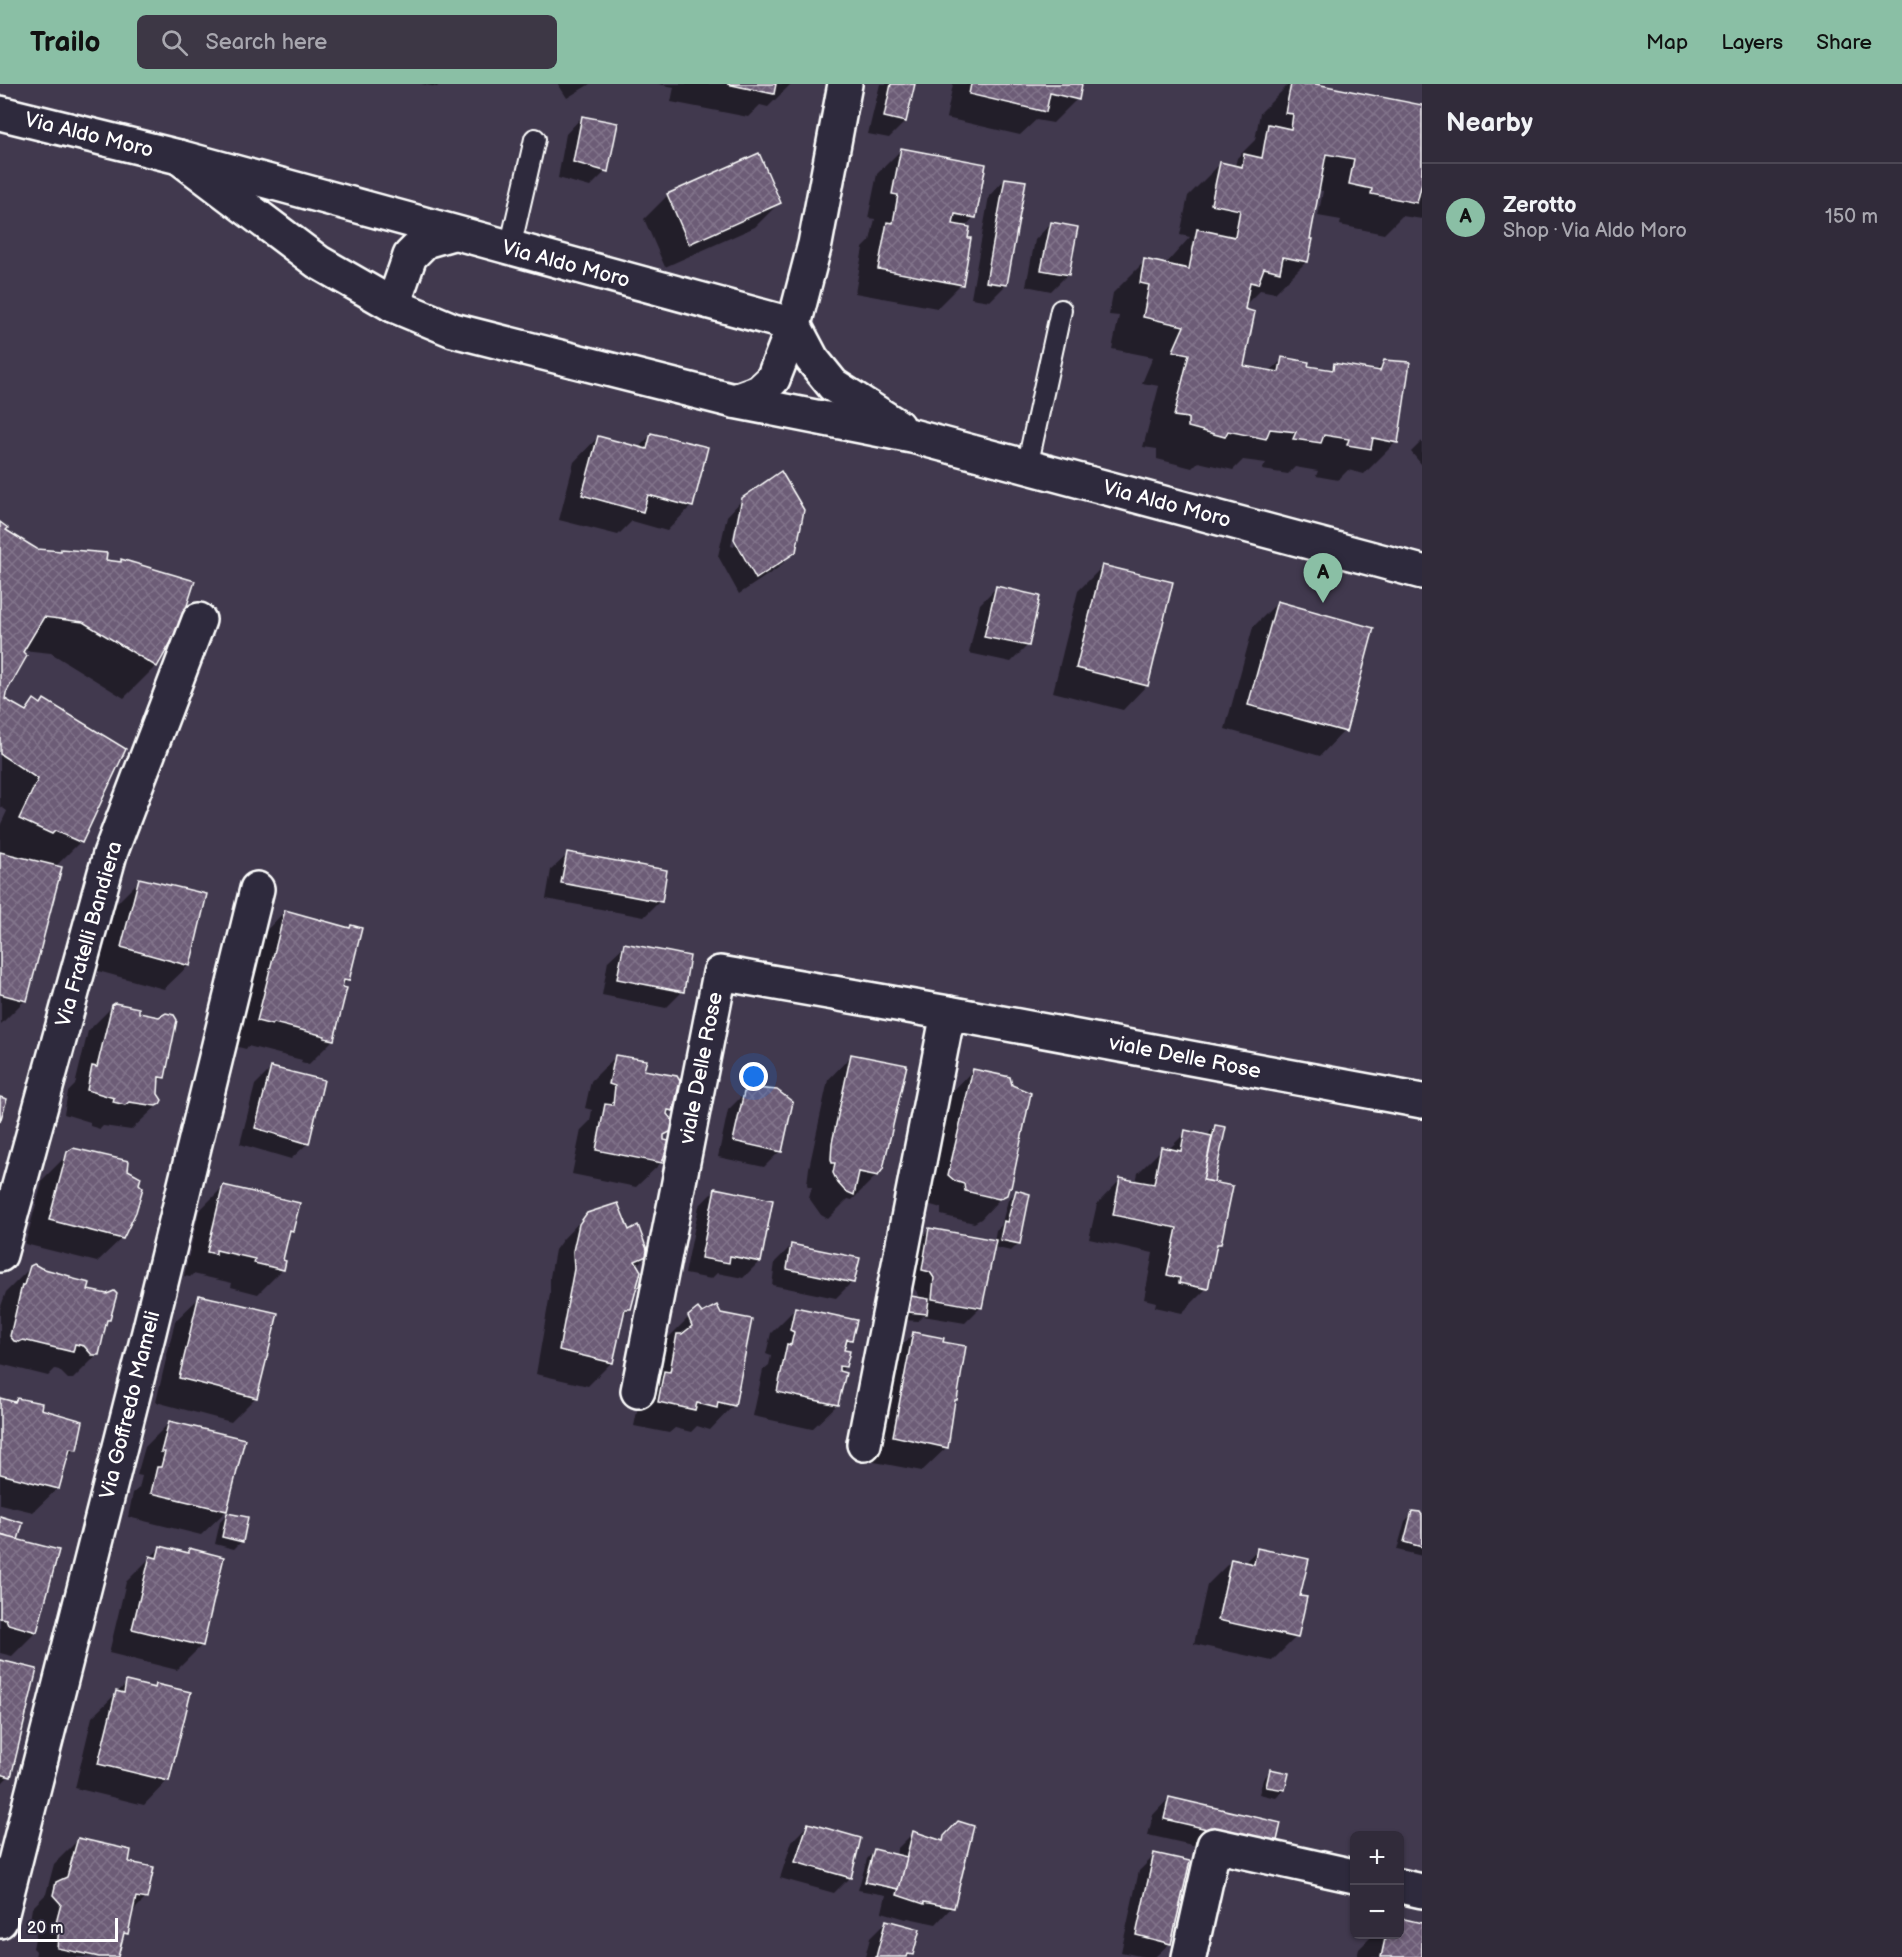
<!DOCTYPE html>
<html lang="en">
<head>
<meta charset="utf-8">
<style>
  :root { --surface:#312b3a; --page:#3d3745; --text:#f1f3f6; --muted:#a8a7af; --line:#4c4754; --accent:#8abfa5 }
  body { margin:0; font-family:"Balsamiq Sans",sans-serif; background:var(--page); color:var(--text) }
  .controls { position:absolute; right:18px; bottom:18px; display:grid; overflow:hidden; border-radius:9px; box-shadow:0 2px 4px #0004 }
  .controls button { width:54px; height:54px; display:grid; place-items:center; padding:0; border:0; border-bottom:2px solid var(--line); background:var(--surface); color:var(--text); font:30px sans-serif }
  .scale { position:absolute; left:18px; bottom:15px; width:100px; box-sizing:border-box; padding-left:6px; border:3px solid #fff; border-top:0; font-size:16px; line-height:21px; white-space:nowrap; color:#fff; -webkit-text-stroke:4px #2f2a3d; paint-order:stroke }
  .you { position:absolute; left:754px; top:993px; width:21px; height:21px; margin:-15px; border:4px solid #fff; border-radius:50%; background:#1a73e8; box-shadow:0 0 0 9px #1a73e833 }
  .badge { display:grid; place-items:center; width:39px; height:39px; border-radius:50%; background:var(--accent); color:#111; font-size:20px; font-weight:700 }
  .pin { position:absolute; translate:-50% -50px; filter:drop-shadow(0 2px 3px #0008) }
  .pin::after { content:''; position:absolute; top:32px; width:21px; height:18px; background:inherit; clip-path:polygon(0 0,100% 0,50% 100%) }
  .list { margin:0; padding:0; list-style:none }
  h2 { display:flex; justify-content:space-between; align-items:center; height:78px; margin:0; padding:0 24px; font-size:26px }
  h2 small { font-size:20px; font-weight:400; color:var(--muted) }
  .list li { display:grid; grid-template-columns:39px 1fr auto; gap:18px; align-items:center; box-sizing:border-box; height:108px; padding:0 24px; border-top:2px solid var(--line) }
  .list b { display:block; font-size:22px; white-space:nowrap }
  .list p { margin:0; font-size:20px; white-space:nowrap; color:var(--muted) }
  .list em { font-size:20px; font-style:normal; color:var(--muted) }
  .icon { flex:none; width:33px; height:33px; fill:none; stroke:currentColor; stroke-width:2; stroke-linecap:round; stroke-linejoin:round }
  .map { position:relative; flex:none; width:1422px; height:1873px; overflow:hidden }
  header { display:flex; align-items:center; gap:36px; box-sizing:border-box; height:84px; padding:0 30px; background:var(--accent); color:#111 }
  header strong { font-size:28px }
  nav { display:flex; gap:33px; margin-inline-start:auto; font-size:21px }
  .search { width:420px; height:54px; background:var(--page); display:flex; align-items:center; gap:15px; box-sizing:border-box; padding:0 21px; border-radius:9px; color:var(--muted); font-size:22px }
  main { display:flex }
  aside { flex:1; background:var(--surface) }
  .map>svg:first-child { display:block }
  .shadow { fill:#0007; fill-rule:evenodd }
  .building { fill:url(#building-cross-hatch); stroke:#fff; stroke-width:1.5 }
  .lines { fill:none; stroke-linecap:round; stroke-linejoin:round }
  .service-casing { stroke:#fff; stroke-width:24 }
  .minor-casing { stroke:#fff; stroke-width:38 }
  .tertiary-casing { stroke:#fff; stroke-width:38 }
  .service { stroke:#2f2a3d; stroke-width:20 }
  .minor { stroke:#2f2a3d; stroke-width:33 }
  .tertiary { stroke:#2f2a3d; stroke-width:33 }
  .labels { text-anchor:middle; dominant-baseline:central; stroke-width:4.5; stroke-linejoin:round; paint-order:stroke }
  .street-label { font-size:21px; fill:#fff; stroke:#2f2a3d }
</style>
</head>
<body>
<header>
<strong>Trailo</strong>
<div class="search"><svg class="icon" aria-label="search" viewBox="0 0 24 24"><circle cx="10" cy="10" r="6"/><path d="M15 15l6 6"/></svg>Search here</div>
<nav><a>Map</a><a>Layers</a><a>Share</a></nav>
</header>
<main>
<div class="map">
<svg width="1422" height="1873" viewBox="0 0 1422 1873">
  <defs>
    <pattern id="building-cross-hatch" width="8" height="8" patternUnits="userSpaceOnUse" patternTransform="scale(1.5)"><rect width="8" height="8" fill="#6c5b76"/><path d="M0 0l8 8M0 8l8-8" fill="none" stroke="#82748b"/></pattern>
  </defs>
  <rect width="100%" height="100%" fill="#41394e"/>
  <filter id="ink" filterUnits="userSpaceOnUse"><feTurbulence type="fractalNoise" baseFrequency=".0167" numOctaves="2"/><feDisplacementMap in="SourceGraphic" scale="12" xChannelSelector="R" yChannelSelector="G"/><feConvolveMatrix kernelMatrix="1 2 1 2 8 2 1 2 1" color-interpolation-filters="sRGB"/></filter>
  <g filter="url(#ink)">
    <g class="shadow">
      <path d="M421 0H440L437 3Z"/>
      <path d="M558 0H590L567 14Z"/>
      <path d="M658 0H791L768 23 760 21 748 33 671 18 674 3Z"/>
      <path d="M880 0H914L905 38 889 54 868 50Z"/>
      <path d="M953 0H1081L1077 15 1053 39 1036 36 1020 51 946 34Z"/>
      <path d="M1289 0H1308L1422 23V135L1402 132 1384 150 1340 141 1341 136 1318 132 1323 107 1318 106 1308 156 1307 177 1275 209 1260 206 1247 219 1245 218 1242 283 1269 288 1283 275 1307 283 1329 286 1335 281 1375 288 1385 277 1396 358 1364 390 1348 386 1338 396 1316 392 1318 387 1295 383 1288 390 1262 386 1266 379 1243 376 1233 386 1198 378 1192 384 1157 375V365L1143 363 1159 302 1142 299 1153 273 1112 265 1119 232 1109 231 1113 209 1145 177 1165 181 1190 153 1180 151 1188 112 1220 80 1235 82 1237 74 1255 56 1260 29Z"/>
      <path d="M582 33 606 87 590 103 558 94 566 50Z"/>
      <path d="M901 66 974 133 965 143 961 200 937 224 855 209 863 164 870 157 875 135 868 134 877 90Z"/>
      <path d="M1005 95 1006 201 990 217 971 214 989 112Z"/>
      <path d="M668 111 779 119 755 143 665 183 644 135Z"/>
      <path d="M1051 139 1067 191 1051 207 1026 202 1035 156Z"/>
      <path d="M652 350 691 422 667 447 632 437 618 451 559 436 574 378 598 353 638 364Z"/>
      <path d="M1422 357V381L1411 368Z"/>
      <path d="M743 415 795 467 778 484 739 510 718 472 727 432ZM740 419H743L734 463 731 462Z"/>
      <path d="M0 440 4 447 36 467 60 468 62 466 118 479 121 477 156 582 124 614 51 569 23 566 5 608 4 615 24 628 35 617 40 621 44 617 124 666 80 758 55 783 25 916 1 940 0 742 7 727 0 722Z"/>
      <path d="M1102 483 1147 601 1123 626 1053 608 1078 507Z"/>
      <path d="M996 504 1027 562 1011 578 969 569 980 520Z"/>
      <path d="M1277 519 1344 647 1320 672 1225 645 1253 543Z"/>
      <path d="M568 770 660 817 644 833 546 815 551 786Z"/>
      <path d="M140 796 189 881 164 905 98 887 116 820Z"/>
      <path d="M285 827 348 896 340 904 333 956 309 980 301 978 302 976 248 962 246 965 234 962 261 852Z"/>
      <path d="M625 861 682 908 666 924 602 911 608 877Z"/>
      <path d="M113 922 137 930 163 993 157 999V1010L159 1020 131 1046 103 1042 100 1045 90 1042V1038L64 1030 68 1008 75 1001 88 947Z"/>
      <path d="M852 971 877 1091 852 1116 848 1115 828 1135 821 1131 809 1114 812 1103H808L807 1100 809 1084 828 996Z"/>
      <path d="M616 972 642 987 672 1026 666 1032 669 1047 663 1053 661 1079 636 1103 572 1090 581 1046 590 1037 592 1026 585 1024 591 997Z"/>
      <path d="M271 985 308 1059 291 1075 240 1060 255 1001Z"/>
      <path d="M973 986 1010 1104 981 1135 974 1139 941 1131V1124L931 1121 925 1116 949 1011Z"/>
      <path d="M745 1009 780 1067 764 1083 718 1073 728 1026Z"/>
      <path d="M1215 1042 1213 1097 1211 1099 1219 1160 1215 1164 1207 1204 1182 1229 1155 1223 1156 1218 1144 1215 1153 1169 1089 1155 1097 1120 1121 1095 1136 1098 1138 1089 1162 1065 1168 1066 1186 1048 1207 1052Z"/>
      <path d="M68 1070 122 1154 97 1178 25 1160 43 1095Z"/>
      <path d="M224 1102 291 1146 287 1150 281 1176 283 1185 258 1210 231 1203 232 1199 193 1190 190 1193 184 1192 199 1127Z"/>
      <path d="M715 1106 759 1178 743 1194 717 1189 711 1195 685 1190 699 1122Z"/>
      <path d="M1016 1108 1019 1159 1011 1167 993 1163 981 1223 965 1239 923 1232 918 1237 902 1236 904 1222 912 1214 918 1215 919 1211 914 1204 906 1202 913 1162 930 1145 994 1157 996 1146 1001 1142 1008 1116Z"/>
      <path d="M587 1130 628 1148 647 1171 636 1182 630 1224 621 1233 612 1278 588 1302 536 1290 550 1210V1193L555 1166 563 1155Z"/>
      <path d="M792 1161 852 1198 836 1214 772 1201 775 1178Z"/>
      <path d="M31 1183 109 1236 104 1240 97 1271 73 1295H68L59 1286 55 1285 48 1292 0 1280V1225L6 1208Z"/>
      <path d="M200 1213 256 1313 231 1338 156 1318 175 1237Z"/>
      <path d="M796 1224 851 1255 843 1263 845 1283 839 1289 837 1321 812 1345 753 1332 763 1286 769 1281 771 1272 766 1270 771 1249Z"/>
      <path d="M720 1230 734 1321 710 1346 697 1342 691 1348 675 1344 669 1349 634 1342 640 1313 653 1276 666 1263 664 1258 689 1233Z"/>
      <path d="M914 1250 956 1316 953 1319 947 1363 922 1387 869 1377 889 1274Z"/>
      <path d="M17 1315 39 1326 75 1365 65 1375 58 1404 33 1428 0 1420V1316L13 1319Z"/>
      <path d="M169 1339 226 1427 201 1451 128 1433 133 1409 139 1404 142 1392 137 1391 145 1363Z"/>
      <path d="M1413 1429 1422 1433V1472L1397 1466 1405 1437Z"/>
      <path d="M228 1430 242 1457 234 1465 215 1460 220 1438Z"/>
      <path d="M0 1433 16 1457 36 1548 12 1572 0 1569Z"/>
      <path d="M160 1464 186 1470 190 1466 202 1561 177 1586 109 1569 126 1498Z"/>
      <path d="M1258 1465 1298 1513 1296 1553 1272 1577 1194 1560 1207 1501 1232 1476 1244 1479Z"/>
      <path d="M0 1577 9 1692 0 1701Z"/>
      <path d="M127 1599 153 1605 157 1601 168 1696 144 1721 75 1704 92 1633Z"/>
      <path d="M1271 1687 1284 1706 1276 1714 1259 1710 1263 1695Z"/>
      <path d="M1169 1714 1258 1776 1148 1751 1153 1731Z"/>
      <path d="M958 1739 952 1823 936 1840 908 1834 906 1835 882 1828 886 1811 858 1806 867 1775 874 1767 896 1772 897 1765 914 1748 940 1758Z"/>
      <path d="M808 1741 850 1793 834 1809 780 1794 792 1757Z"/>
      <path d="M78 1756 127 1779 146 1814 131 1829 126 1849 121 1855 117 1873H35L36 1867 33 1864 37 1845 30 1836 32 1824 46 1810 54 1780Z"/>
      <path d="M1155 1771 1170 1859 1155 1873H1144L1121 1868 1139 1787Z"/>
      <path d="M1400 1836 1422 1841V1873H1357L1359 1865 1374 1850H1400Z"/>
      <path d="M886 1838 911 1870 908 1873H865L870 1854Z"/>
    </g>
    <g class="building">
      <path d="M727 0H776L774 10Z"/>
      <path d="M891 0H915L906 38 884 33Z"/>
      <path d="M971 0H1082L1079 16 1050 9 1046 28 969 10Z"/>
      <path d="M1291 0H1316L1422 21V99L1417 119 1371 110 1372 105 1349 100 1354 75 1326 70 1310 155H1313L1308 178 1283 173 1280 188 1264 184 1258 200 1250 198 1245 225 1255 228 1244 282 1279 288 1282 273 1309 278 1308 282 1333 286 1334 279 1380 287 1384 276 1410 278 1398 359 1373 354 1371 365 1347 361 1349 355 1324 351 1321 359 1293 355 1296 348 1270 345 1266 355 1228 347 1225 353 1188 343V334L1174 332 1189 270 1173 267 1184 242 1143 233 1149 201 1140 199 1144 175 1189 185 1197 145 1235 153 1240 126 1211 120 1220 78 1242 83 1244 70 1262 74 1268 40 1291 45 1293 30 1285 29Z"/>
      <path d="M582 32 618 39 608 88 573 78Z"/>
      <path d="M901 64 986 80 976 134 955 130 953 140 970 143 968 154H971L963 201 878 185 887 138 893 139 898 111 892 110Z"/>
      <path d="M759 69 781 119 689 160 667 110Z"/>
      <path d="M1005 94 1026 97 1007 201 986 198Z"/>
      <path d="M1051 138 1078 143 1069 191 1041 186Z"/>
      <path d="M651 349 708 363 693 423 648 411 643 428 582 411 598 352 647 365Z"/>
      <path d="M781 387 804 426 796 468 756 495 734 455 742 414Z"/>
      <path d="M0 438 8 444 6 446 37 465 61 467V465L107 469 106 476 121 478V475L195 497 181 540 157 583 83 538 44 533 23 568 27 572 6 609 5 615 26 627 34 615 41 620 44 615 126 665 82 759 55 747 52 750 19 735 38 695 0 670Z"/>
      <path d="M1102 481 1173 498 1148 602 1076 584Z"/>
      <path d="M996 502 1040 512 1029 562 984 553Z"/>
      <path d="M1277 517 1374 544 1346 648 1248 621Z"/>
      <path d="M0 768 62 783 27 917 0 910Z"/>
      <path d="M567 768 667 786 662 818 561 799Z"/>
      <path d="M139 794 207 810 190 882 121 863Z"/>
      <path d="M285 826 350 844 351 841 362 844 349 897 344 896 342 903 347 904 334 956 324 954 325 952 274 939 272 941 257 937Z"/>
      <path d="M624 859 690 872 684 908 617 895Z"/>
      <path d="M115 919 139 924V929L159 933 166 929 174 931 177 936 165 994 159 993 158 1010 162 1016 160 1020 156 1022 129 1018 125 1021 113 1018 114 1014 87 1006 92 982 97 983 112 921Z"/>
      <path d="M851 970 907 981 883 1085 878 1092 859 1088 854 1111 845 1107 838 1099 833 1089 835 1079H832L831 1075 832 1059Z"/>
      <path d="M615 971 647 976 644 986 677 992 680 997 673 1027 668 1026 667 1030 672 1036 673 1043 670 1048 664 1051V1056L669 1057 662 1079 596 1066 605 1020 613 1021 615 1002 609 1000Z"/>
      <path d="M271 983 324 996 309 1060 255 1044Z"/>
      <path d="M973 985 1010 993 1012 1001 1031 1009 1011 1104H1009L1007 1111 999 1115 965 1107 964 1100 955 1097 948 1091Z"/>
      <path d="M756 1004 777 1006 793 1018 782 1068 733 1057 744 1008Z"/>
      <path d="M0 1013 7 1015 0 1038Z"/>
      <path d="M1215 1041 1226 1043 1214 1098 1203 1096Z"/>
      <path d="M1185 1046 1212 1052 1203 1096 1233 1102 1221 1160H1217L1208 1205 1179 1199 1180 1194 1167 1191 1177 1144 1113 1131 1120 1094 1154 1100 1161 1063 1181 1067Z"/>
      <path d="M73 1064 129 1077 128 1086 141 1093 139 1100 143 1104 136 1128 123 1155 49 1136 67 1068Z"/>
      <path d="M223 1101 300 1119 293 1147 290 1146 283 1176 286 1177 284 1186 254 1179 255 1175 216 1166V1170L207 1168Z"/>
      <path d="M715 1104 773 1116 761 1178 730 1172 729 1179 701 1174Z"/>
      <path d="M1016 1106 1030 1110 1020 1160 1000 1156 1004 1137 1007 1138Z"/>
      <path d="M618 1119 629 1146 638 1141 649 1171 635 1177 641 1187 631 1225H625L613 1279 559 1266 574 1185 573 1167 579 1140 587 1129Z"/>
      <path d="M929 1144 996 1156 982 1224 932 1215 934 1194 930 1188 922 1186Z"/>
      <path d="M791 1160 860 1174 854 1199 787 1185Z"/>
      <path d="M34 1180 41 1184 70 1192V1194L90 1199 88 1206 107 1210 114 1207 117 1210 110 1236H107L99 1271H92L84 1262 75 1260 73 1268 23 1256 19 1258 14 1257 10 1252 22 1201H24L30 1182Z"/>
      <path d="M199 1211 278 1229 257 1314 179 1294Z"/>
      <path d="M911 1212 929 1215 927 1230 909 1228Z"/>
      <path d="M717 1221 721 1229 752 1235 735 1322 718 1318 717 1324 697 1319 695 1326 658 1318 664 1287 670 1288 677 1250H682L692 1242 688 1232 698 1224 702 1229Z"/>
      <path d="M795 1223 857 1236 852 1256 847 1255 844 1266 850 1267 846 1283 839 1282V1287L846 1289 838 1321 777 1308 787 1260 791 1261 794 1248 790 1246Z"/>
      <path d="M913 1248 944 1254 943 1258 966 1262 957 1316H955L948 1364 893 1352Z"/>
      <path d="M0 1314 15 1318 17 1314 42 1319 41 1325 83 1337 77 1366 70 1365 59 1405 0 1390Z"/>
      <path d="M169 1337 245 1355 227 1427 151 1409 157 1383H161L165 1368H161Z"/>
      <path d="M1412 1427 1420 1428 1422 1431V1463L1404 1458Z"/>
      <path d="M227 1429 248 1433 243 1458 222 1453Z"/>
      <path d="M0 1432 23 1439 18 1456 0 1451Z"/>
      <path d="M0 1451 59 1466 37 1548 8 1540 6 1535 0 1534Z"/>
      <path d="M160 1462 189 1469V1464L224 1473 203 1562 132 1545 150 1472 157 1474Z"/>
      <path d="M1257 1464 1309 1475 1300 1512 1307 1513 1298 1554 1218 1536 1231 1475 1254 1480Z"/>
      <path d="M0 1576 37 1585 11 1693 0 1690Z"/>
      <path d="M126 1597 155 1604 156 1600 191 1608 169 1697 98 1680 116 1607 124 1609Z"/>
      <path d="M1270 1685 1289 1689 1285 1706 1266 1703Z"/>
      <path d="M1169 1713 1281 1739 1276 1761 1164 1735Z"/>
      <path d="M958 1737 974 1742 954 1824 924 1818V1820L897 1811 913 1747 943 1757 944 1752Z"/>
      <path d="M808 1739 861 1754 851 1794 795 1778Z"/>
      <path d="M78 1754 131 1766 129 1778 154 1783 147 1815 136 1813 128 1850 124 1849 118 1873H99L57 1864 59 1843 56 1839 61 1820 53 1811 56 1798 67 1793Z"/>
      <path d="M874 1765 907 1773 899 1805 865 1798Z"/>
      <path d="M1154 1769 1190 1777 1171 1860 1136 1851Z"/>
      <path d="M1400 1834 1422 1839V1873H1381L1386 1850H1400Z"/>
      <path d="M886 1836 920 1845 913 1871 908 1870 907 1873H876Z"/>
    </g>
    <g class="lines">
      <defs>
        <g id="service">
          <path d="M510 164 535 55"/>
          <path d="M1027 383 1061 226"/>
        </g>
        <g id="minor">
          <path d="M393 221 410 172 425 157 453 149"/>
          <path d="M734 317 759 308 773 295 794 241 815 160 845 0"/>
          <path d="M0 1171 110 770 199 536"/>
          <path d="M638 1307 720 889 948 929 1422 1017"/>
          <path d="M864 1360 948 929"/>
          <path d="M1400 1802 1422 1807"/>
          <path d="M0 1837 149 1248 257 805"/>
          <path d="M1189 1873 1214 1761 1354 1792"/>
        </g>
        <g id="tertiary">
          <path d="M0 29 179 73 794 241 812 275 833 301 897 342"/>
          <path d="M179 73 318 178 393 221 453 246 734 317 912 352 1422 488"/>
        </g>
      </defs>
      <use href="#service" class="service-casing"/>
      <use href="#minor" class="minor-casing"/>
      <use href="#tertiary" class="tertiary-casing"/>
      <use href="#service" class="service"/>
      <use href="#minor" class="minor"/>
      <use href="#tertiary" class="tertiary"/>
    </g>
  </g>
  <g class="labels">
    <g class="street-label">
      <text transform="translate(89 51) rotate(14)">Via Aldo Moro</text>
      <text transform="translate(566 180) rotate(15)">Via Aldo Moro</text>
      <text transform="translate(1167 420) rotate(15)">Via Aldo Moro</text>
      <text transform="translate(89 850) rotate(-74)">Via Fratelli Bandiera</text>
      <text transform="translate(1185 973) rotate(11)">viale Delle Rose</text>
      <text transform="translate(701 984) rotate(-79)">viale Delle Rose</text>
      <text transform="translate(130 1321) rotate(-76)">Via Goffredo Mameli</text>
    </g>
  </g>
</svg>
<div class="controls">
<button>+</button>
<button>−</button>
</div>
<div class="scale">20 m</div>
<div class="you"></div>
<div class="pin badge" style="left:1323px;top:519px">A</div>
</div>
<aside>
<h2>Nearby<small></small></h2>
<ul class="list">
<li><span class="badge">A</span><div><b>Zerotto</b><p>Shop · Via Aldo Moro</p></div><em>150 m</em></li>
</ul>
</aside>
</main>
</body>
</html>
